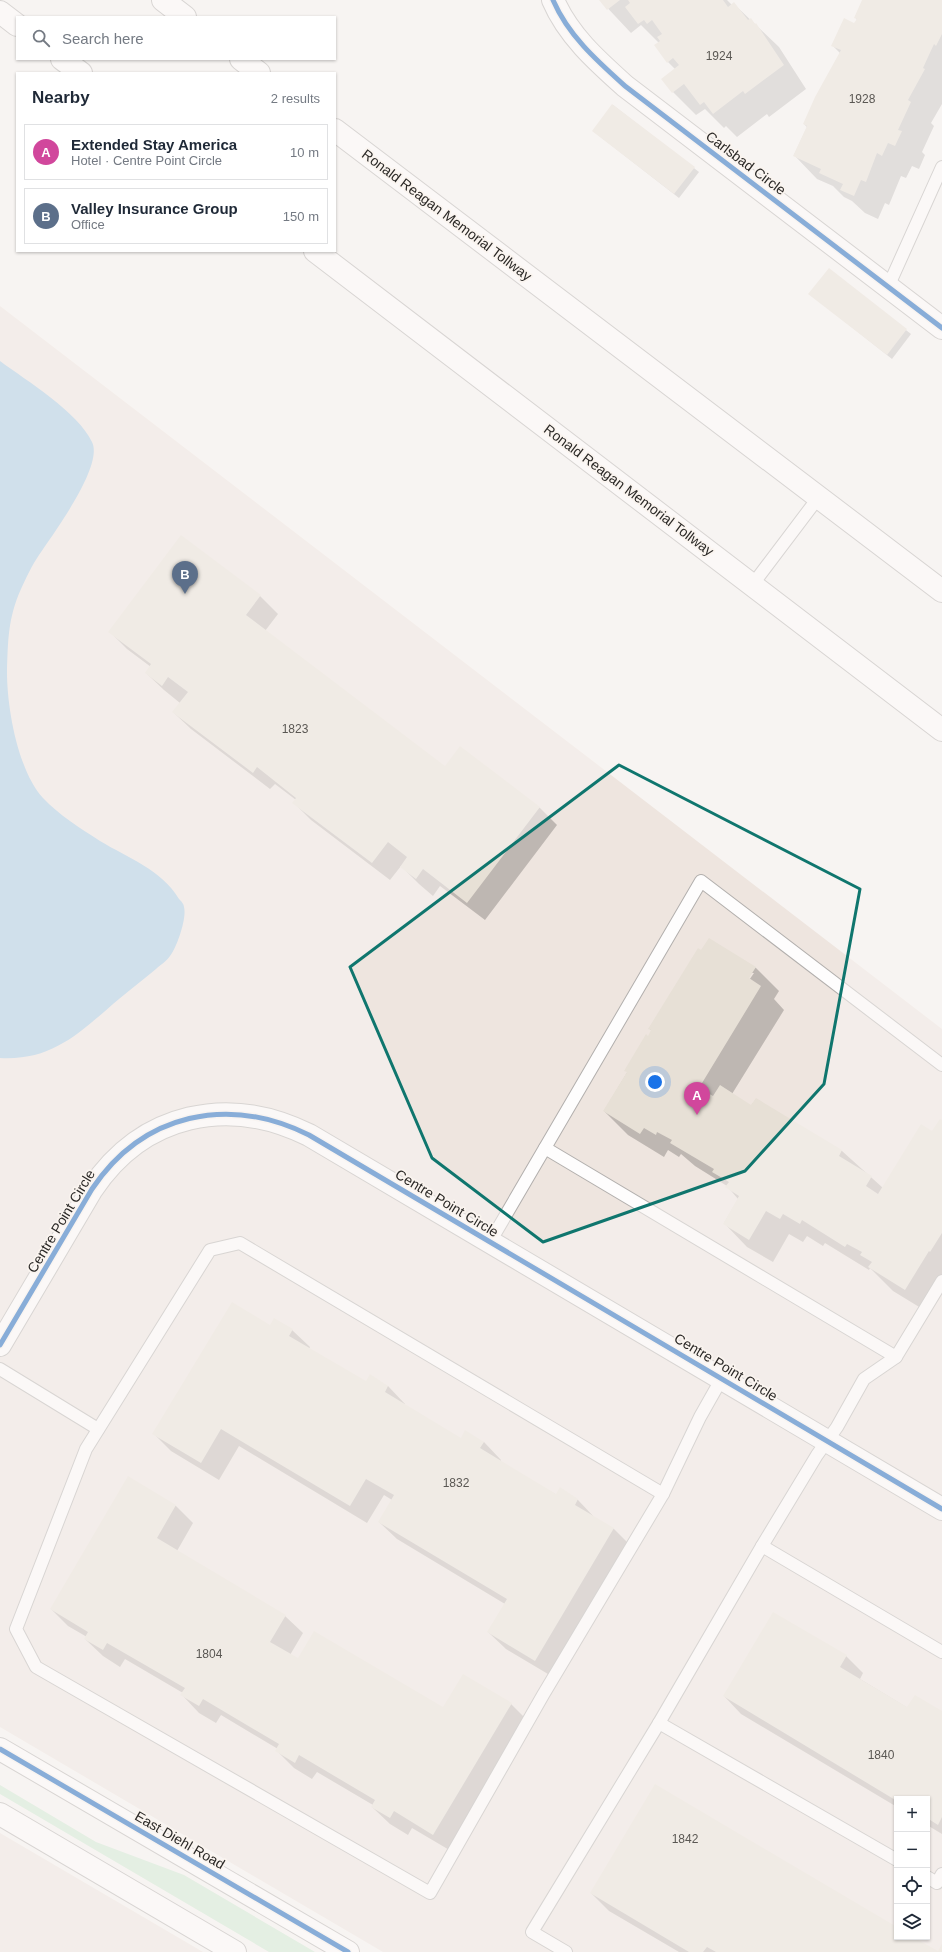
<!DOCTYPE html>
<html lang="en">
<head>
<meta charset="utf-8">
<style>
  :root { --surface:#fff; --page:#f2f2f3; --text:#1f2937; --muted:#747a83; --line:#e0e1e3; --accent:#1a73e8 }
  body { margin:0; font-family:Arial,sans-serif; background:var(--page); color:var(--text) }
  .controls { position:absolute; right:12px; bottom:12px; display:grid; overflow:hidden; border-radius:0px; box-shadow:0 1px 3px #0004 }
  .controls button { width:36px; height:36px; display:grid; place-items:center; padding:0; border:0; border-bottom:1px solid var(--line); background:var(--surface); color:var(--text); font:20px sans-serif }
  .you { position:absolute; left:655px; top:1082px; width:14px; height:14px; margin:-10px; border:3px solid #fff; border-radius:50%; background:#1a73e8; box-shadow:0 0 0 6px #1a73e833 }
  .badge { display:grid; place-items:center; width:26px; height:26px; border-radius:50%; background:var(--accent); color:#fff; font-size:13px; font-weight:700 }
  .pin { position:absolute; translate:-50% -33px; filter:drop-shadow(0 1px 2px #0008) }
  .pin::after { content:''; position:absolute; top:21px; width:14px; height:12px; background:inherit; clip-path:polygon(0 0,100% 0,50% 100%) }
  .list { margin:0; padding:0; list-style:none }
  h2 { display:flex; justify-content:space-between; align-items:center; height:52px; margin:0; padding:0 16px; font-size:17px }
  h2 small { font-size:13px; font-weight:400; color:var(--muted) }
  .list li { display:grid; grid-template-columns:26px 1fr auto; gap:12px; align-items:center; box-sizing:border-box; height:56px; margin:0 8px 8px; padding:0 8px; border:1px solid var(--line); border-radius:0px }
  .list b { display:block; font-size:15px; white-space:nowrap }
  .list p { margin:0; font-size:13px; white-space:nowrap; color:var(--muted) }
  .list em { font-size:13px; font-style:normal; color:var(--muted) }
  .icon { flex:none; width:22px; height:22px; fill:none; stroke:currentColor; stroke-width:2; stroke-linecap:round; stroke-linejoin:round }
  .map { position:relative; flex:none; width:942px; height:1952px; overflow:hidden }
  .search { position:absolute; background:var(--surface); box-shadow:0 1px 3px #0004; left:16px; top:16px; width:320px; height:44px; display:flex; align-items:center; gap:10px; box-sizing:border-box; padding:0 14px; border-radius:0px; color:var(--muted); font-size:15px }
  .panel { position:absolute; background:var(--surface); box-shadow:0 1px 3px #0004; left:16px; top:72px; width:320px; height:180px; border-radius:0px }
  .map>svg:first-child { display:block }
  .built { fill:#eee5df; fill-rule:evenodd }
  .green { fill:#cce8d0 }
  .water { fill:#a0c7e3 }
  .shadow { fill:#0003; fill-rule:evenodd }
  .building { fill:#e7e0d6 }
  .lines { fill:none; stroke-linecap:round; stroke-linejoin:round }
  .service-casing { stroke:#b2afad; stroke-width:14 }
  .minor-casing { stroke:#b2afad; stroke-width:24 }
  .tertiary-casing { stroke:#b2afad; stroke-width:24 }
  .motorway-casing { stroke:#b2afad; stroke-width:24 }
  .service { stroke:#fefdfd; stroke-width:12 }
  .minor { stroke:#fefdfd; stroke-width:22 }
  .tertiary { stroke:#fefdfd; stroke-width:22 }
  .motorway { stroke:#fefdfd; stroke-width:22 }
  .cycleway-casing { stroke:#faf4ef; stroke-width:8 }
  .cycleway { stroke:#0057b8; stroke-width:5 }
  .marked { fill:none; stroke:#0f766e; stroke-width:3; stroke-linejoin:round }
  .labels { text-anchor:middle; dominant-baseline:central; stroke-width:3.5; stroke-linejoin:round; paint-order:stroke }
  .number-label { font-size:12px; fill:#5a5753 }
  .street-label { font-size:14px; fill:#2a2826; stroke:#faf4ef }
</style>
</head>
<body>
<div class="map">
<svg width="942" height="1952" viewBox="0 0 942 1952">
  <rect width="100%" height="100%" fill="#f7f4f2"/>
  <g class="built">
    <path d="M0 306 942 1029V1952H383L0 1727ZM897 1799H927V1937H897Z"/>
    <path d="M0 1833 203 1952H0Z"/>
  </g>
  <path class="green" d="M0 1785 96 1842 184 1875 315 1952H269L0 1794Z"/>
  <path class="water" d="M0 361C27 381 78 412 92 442 104 466 53 534 39 555 32 565 26 578 21 589 8 618 8 640 7 672 7 708 18 771 43 798 59 815 80 828 100 841 128 858 161 869 179 899 181 901 184 904 184 907 187 918 177 947 170 956 167 961 160 965 156 969 144 979 131 989 119 999 81 1031 54 1061 0 1058Z"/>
  <g class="shadow">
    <path d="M600 0H727L732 5 734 4 779 47 806 89 769 117 767 114 737 137 726 126 724 128 705 109 696 115 673 92 675 69 668 62 659 43 641 25 631 33Z"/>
    <path d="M863 0H942V104L931 123 934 126 922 152 925 155 919 169 912 166 906 178 901 176 889 205 885 203 878 219 865 213 852 201 844 197 833 186 817 179 794 155 807 127 804 124 840 53 833 46 855 24 857 20 855 17Z"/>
    <path d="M613 105 699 172 679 198 593 131Z"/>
    <path d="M829 270 911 334 892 359 810 294Z"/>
    <path d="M182 537 260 596 278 614 265 631 445 768 460 748 540 808 557 825 485 920 440 886 433 896 419 884 401 866 390 880 311 820 294 803 296 800 275 784 270 789 191 729 173 712 180 703 164 690 146 673 151 667 127 649 110 632Z"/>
    <path d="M709 940 756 968 779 991 774 999 784 1010 732 1094 751 1106 756 1099 842 1151 883 1188 942 1121V1292L929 1313 893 1291 870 1268 869 1270 825 1243 823 1246 807 1236 803 1242 789 1234 773 1262 747 1247 724 1223 738 1199 727 1186 695 1166 681 1154 679 1157 668 1150 664 1157 628 1135 604 1111 652 1031 650 1029ZM751 973H754L747 983 746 982Z"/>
    <path d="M270 1326 292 1330 310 1347 309 1349 366 1383 388 1386 405 1404 404 1405 461 1439 484 1442 501 1460 500 1462 557 1495 560 1489 578 1500 595 1518 614 1529 631 1546 553 1677 506 1649 488 1632 505 1604 397 1539 379 1522 392 1500 384 1495 367 1523 239 1446 219 1480 171 1451 154 1434Z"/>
    <path d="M129 1478 176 1506 193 1523 177 1551 285 1616 303 1633 290 1655 298 1660 443 1709 511 1704 528 1721 451 1851 412 1828 408 1835 390 1824 372 1807 373 1805 317 1772 312 1779 294 1768 277 1751 278 1749 221 1715 216 1723 199 1713 182 1695 183 1693 125 1659 120 1667 103 1656 85 1639 87 1637 68 1626 51 1609Z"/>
    <path d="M846 1656 863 1673 860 1679 908 1708 942 1712V1834L927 1825V1799H897V1807L741 1714 724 1696Z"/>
    <path d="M591 1893 897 1929V1937H911L937 1952H679L609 1911Z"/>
  </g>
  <g class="building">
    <path d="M599 0H620L607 10Z"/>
    <path d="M628 0H723L728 7 734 2 748 20 751 18 755 24 756 23 784 65 745 94 743 91 713 114 704 102 700 105 684 84 672 93 661 79 679 65 673 58 667 63 654 45 660 41 657 37 662 34 652 20 647 24 644 20 638 24 625 7 630 3Z"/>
    <path d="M862 0H942V34L936 46 934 44 923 68 925 69 908 100 911 102 898 130 902 131 895 146 888 143 882 156 877 153 866 182 861 180 854 196 840 190 843 184 819 173 821 169 793 156 807 126 803 124 815 97 841 50 831 46 844 18 854 23 857 19 854 18Z"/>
    <path d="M612 104 695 167 674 194 592 131Z"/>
    <path d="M829 268 907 329 887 355 808 294Z"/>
    <path d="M181 535 261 595 246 615 445 766 460 746 540 807 467 903 423 869 416 879 400 867 407 857 388 842 372 863 292 803 296 798 257 767 253 773 172 712 188 692 168 677 162 686 145 673 151 664 108 632Z"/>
    <path d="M709 938 756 967 749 978 761 986 699 1088 713 1096 720 1085 751 1105 756 1098 842 1150 839 1156 872 1176 866 1186 878 1194 921 1124 932 1131 940 1119 942 1120V1233L930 1252 929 1251 905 1290 868 1267 872 1262 860 1255 862 1252 847 1244 845 1247 802 1220 800 1224 783 1214 780 1219 766 1211 749 1240 723 1224 739 1196 725 1187 729 1182 712 1172 714 1169 670 1143 672 1140 657 1132 656 1135 644 1128 640 1134 603 1111 627 1072 624 1071 646 1034 648 1036 651 1030 648 1029 698 948 701 950Z"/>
    <path d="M232 1302 270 1325 274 1318 293 1329 289 1336 366 1381 370 1374 388 1386 385 1392 461 1438 465 1430 484 1442 480 1448 556 1494 560 1487 578 1499 575 1505 614 1528 535 1661 487 1632 507 1599 378 1522 394 1495 366 1479 350 1506 221 1429 201 1463 152 1434Z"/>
    <path d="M128 1476 176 1505 157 1538 286 1615 270 1642 298 1658 314 1631 443 1707 463 1674 512 1703 433 1835 394 1811 390 1818 371 1807 375 1800 299 1755 295 1763 275 1751 279 1744 203 1699 199 1706 180 1695 185 1688 107 1643 103 1650 84 1639 88 1632 50 1609Z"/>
    <path d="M773 1612 847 1655 840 1667 907 1707 915 1695 942 1711V1817L938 1825 927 1818V1799H897V1801L723 1696Z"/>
    <path d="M655 1784 897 1927V1937H913L938 1951 942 1944V1952H716L707 1947 703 1952H689L590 1893Z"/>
  </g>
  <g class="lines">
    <defs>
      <g id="service">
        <path d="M888 287 942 167"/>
        <path d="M753 584 818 498"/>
        <path d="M545 1148 896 1357"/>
        <path d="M490 1242 701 881 942 1065"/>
        <path d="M240 1243 663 1494 543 1695 430 1893 36 1667 16 1629 86 1449 210 1250Z"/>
        <path d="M0 1369 98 1429"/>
        <path d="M663 1494 700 1417 722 1378"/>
        <path d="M762 1546 942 1652"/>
        <path d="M659 1723 897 1860"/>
        <path d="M927 1877 937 1883 942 1874"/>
        <path d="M566 1952 532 1932 659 1723 762 1546 817 1455 837 1427 864 1379 896 1357 942 1281"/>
      </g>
      <g id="minor">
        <path d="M553 0C568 35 596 60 625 86L942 328"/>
        <path d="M0 1345 92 1189C143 1113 228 1095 309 1135L942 1509"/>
      </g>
      <g id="tertiary">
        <path d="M0 1749 348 1952"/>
        <path d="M0 1814 235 1952"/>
      </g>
      <g id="motorway">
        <path d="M163 0 185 17"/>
        <path d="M0 12 17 25"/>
        <path d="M62 59 81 73"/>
        <path d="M241 59 259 73"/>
        <path d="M335 130 942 591"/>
        <path d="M315 251 942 730"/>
      </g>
    </defs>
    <use href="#service" class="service-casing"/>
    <use href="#minor" class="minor-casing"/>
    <use href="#tertiary" class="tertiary-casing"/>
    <use href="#motorway" class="motorway-casing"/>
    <use href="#service" class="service"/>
    <use href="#minor" class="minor"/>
    <use href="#tertiary" class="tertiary"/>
    <use href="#motorway" class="motorway"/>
    <defs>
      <g id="cycleway">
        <path d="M553 0C568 35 596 60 625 86L942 328"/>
        <path d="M0 1345 92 1189C143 1113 228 1095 309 1135L942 1509"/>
        <path d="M0 1749 348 1952"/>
      </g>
    </defs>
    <use href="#cycleway" class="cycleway-casing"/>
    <use href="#cycleway" class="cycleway"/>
  </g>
  <path d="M0 0H942V1952H0ZM619 765 860 889 824 1084 745 1171 543 1242 432 1158 350 967Z" fill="#f7f4f2" fill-opacity=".55" fill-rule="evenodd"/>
  <path class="marked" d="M619 765 860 889 824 1084 745 1171 543 1242 432 1158 350 967Z"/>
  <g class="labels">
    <g class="number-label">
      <text x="719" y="56">1924</text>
      <text x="862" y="99">1928</text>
      <text x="295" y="729">1823</text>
      <text x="456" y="1483">1832</text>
      <text x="209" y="1654">1804</text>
      <text x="881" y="1755">1840</text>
      <text x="685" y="1839">1842</text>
    </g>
    <g class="street-label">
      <text transform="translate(746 163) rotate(37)">Carlsbad Circle</text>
      <text transform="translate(447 215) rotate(37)">Ronald Reagan Memorial Tollway</text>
      <text transform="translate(629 490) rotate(37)">Ronald Reagan Memorial Tollway</text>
      <text transform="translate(447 1203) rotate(31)">Centre Point Circle</text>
      <text transform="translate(61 1221) rotate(-59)">Centre Point Circle</text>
      <text transform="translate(726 1367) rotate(31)">Centre Point Circle</text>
      <text transform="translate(180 1840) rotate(30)">East Diehl Road</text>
    </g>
  </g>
</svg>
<div class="controls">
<button>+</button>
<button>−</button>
<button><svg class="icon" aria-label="locate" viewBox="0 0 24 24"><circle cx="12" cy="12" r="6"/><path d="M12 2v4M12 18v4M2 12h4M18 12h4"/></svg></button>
<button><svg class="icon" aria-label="layers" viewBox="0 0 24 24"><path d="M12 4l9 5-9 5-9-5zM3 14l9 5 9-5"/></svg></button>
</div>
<div class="you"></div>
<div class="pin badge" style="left:697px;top:1115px;background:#d1479c">A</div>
<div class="pin badge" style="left:185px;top:594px;background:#5c6f8a">B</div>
<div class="search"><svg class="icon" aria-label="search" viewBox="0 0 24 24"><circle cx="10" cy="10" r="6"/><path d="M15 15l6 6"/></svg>Search here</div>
<section class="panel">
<h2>Nearby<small>2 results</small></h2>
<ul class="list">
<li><span class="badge" style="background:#d1479c">A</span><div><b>Extended Stay America</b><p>Hotel · Centre Point Circle</p></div><em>10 m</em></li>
<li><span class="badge" style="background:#5c6f8a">B</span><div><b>Valley Insurance Group</b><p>Office</p></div><em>150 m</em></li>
</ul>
</section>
</div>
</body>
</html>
